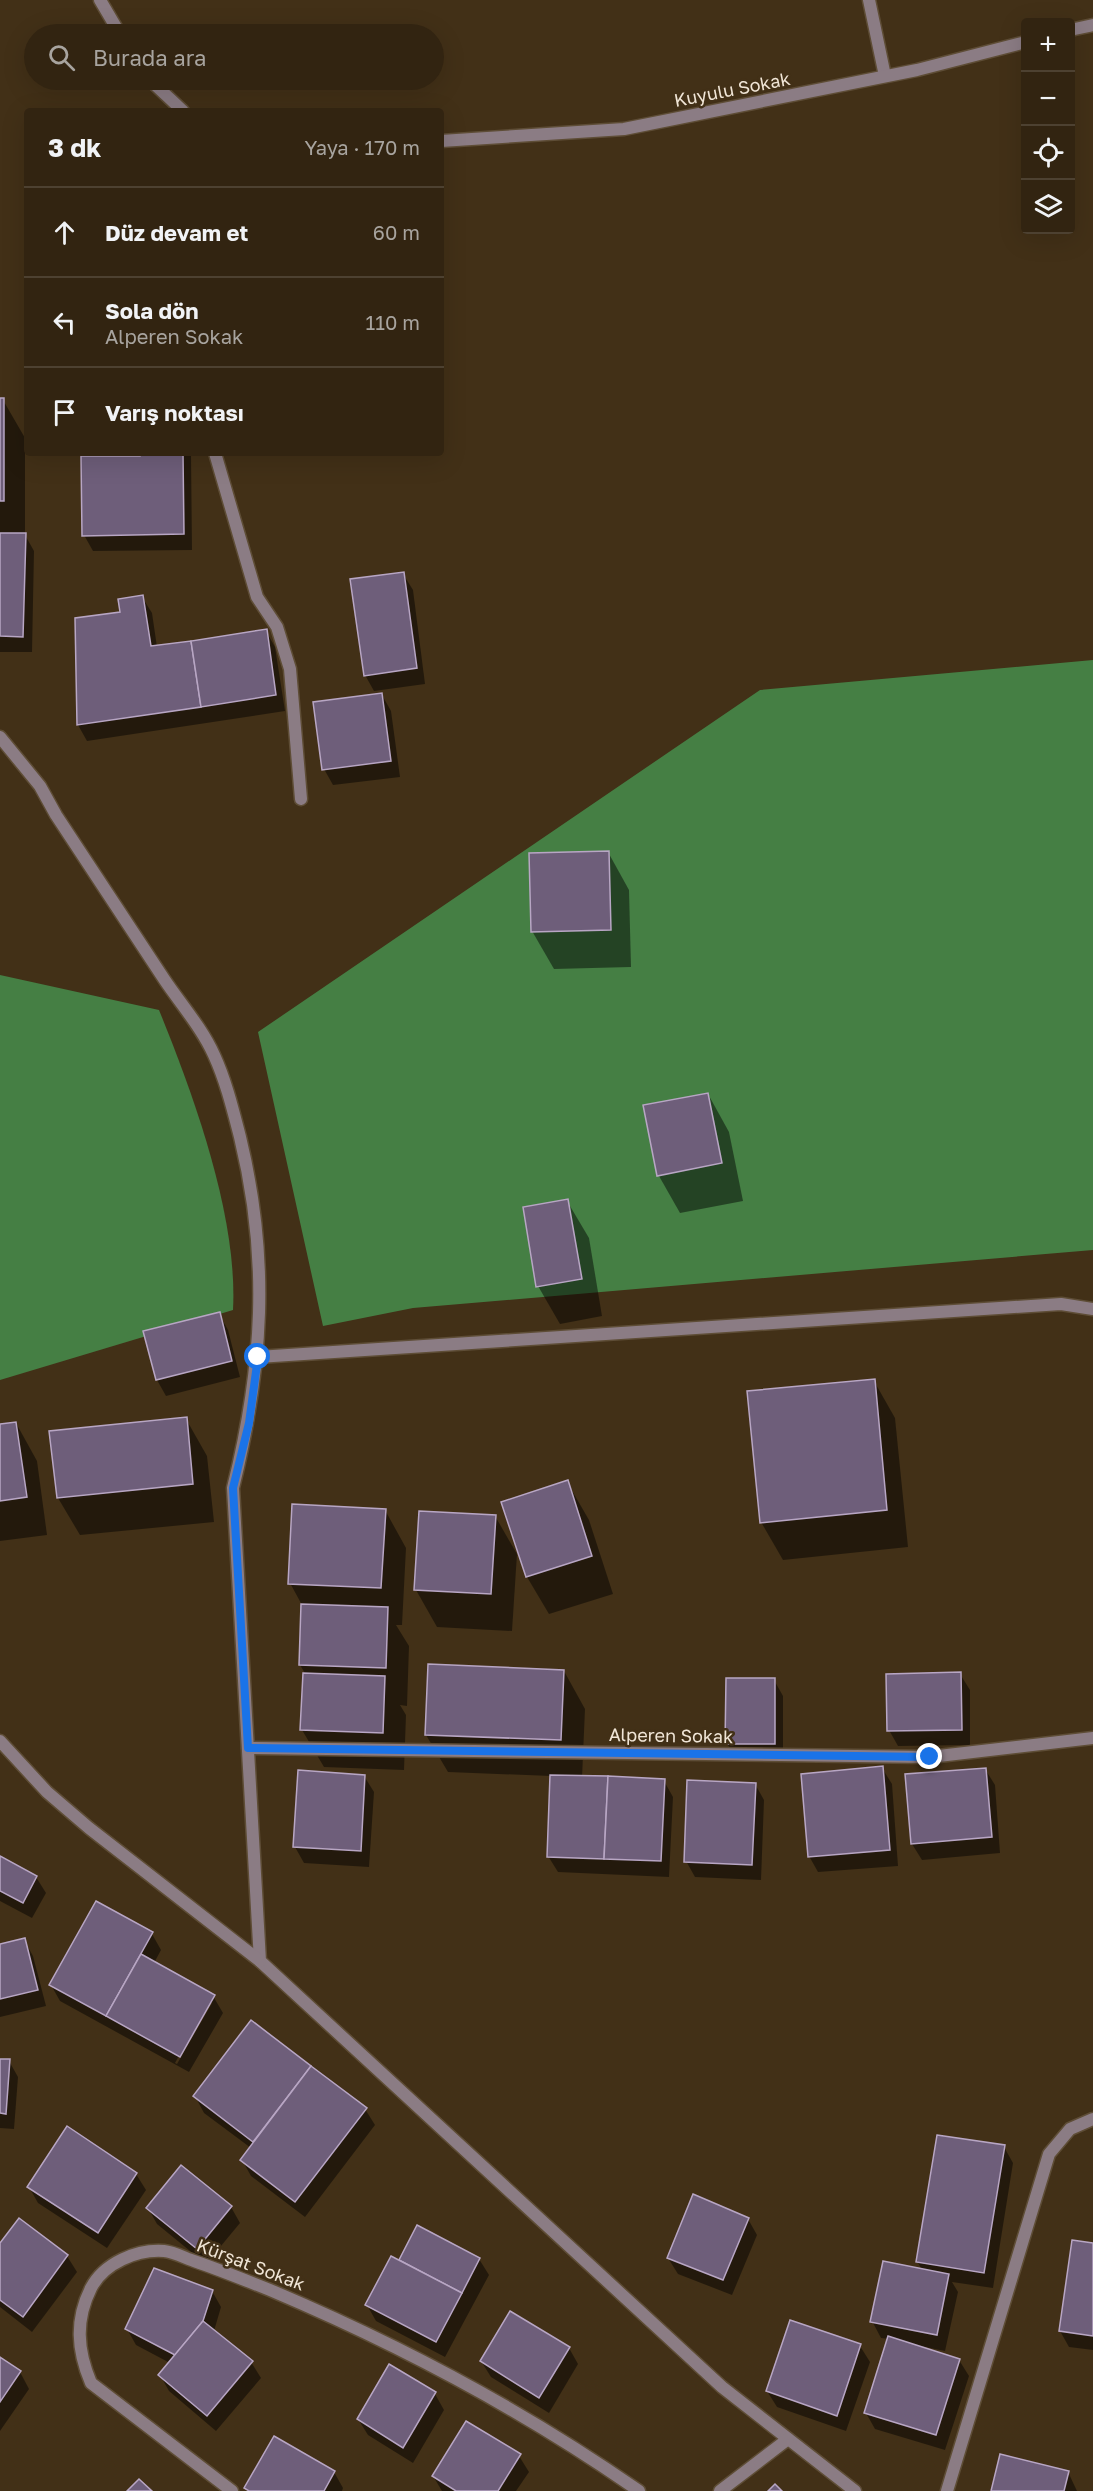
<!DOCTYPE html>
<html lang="tr">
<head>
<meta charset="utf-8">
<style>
  :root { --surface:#322411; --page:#3d301f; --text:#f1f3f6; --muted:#a8a49f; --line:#4d4131 }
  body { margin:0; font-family:"Golos Text",sans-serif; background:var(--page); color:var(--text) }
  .controls { position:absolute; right:18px; top:18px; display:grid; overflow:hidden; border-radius:6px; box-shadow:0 6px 24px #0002 }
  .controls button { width:54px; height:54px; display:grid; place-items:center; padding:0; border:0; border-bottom:2px solid var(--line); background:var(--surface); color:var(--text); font:30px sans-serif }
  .stop { position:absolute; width:18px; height:18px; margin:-14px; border:4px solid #1a73e8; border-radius:50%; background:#fff }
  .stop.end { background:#1a73e8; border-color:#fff; box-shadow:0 2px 6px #0008 }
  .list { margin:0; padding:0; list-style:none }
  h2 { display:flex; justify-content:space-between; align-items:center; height:78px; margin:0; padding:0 24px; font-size:26px }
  h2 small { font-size:20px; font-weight:400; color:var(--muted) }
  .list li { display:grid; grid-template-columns:39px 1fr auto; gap:18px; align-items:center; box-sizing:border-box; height:90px; padding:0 24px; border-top:2px solid var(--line) }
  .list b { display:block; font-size:22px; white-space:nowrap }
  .list p { margin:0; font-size:20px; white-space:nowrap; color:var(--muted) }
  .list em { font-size:20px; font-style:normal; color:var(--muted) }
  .icon { flex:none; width:33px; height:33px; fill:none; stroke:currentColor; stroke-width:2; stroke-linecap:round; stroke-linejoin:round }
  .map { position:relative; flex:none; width:1093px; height:2491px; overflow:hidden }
  .search { position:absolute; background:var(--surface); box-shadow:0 6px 24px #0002; left:24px; top:24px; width:420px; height:66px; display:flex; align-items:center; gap:15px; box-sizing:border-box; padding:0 21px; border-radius:33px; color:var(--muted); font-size:22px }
  .panel { position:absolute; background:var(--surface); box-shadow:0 6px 24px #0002; left:24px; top:108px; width:420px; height:348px; border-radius:6px }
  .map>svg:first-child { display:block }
  .forest { fill:#457f44 }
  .shadow { fill:#0007; fill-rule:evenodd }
  .building { fill:#6e5e7a; stroke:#b8a6c4; stroke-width:1.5 }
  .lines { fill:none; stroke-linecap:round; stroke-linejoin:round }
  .minor-casing { stroke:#5e4d36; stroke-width:15 }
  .minor { stroke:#8b7c84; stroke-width:12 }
  .route { stroke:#1a73e8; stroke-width:8 }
  .labels { text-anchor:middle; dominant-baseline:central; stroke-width:5; stroke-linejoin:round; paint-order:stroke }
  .street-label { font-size:18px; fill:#f0e5d6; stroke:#423017 }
</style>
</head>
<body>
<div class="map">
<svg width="1093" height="2491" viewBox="0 0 1093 2491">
  <rect width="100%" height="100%" fill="#423017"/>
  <g class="forest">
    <path d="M1093 660V1250L413 1308 323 1326 258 1032 760 690Z"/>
    <path d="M0 975 159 1010C194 1096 238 1217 233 1310L0 1380Z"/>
  </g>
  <g class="shadow">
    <path d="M0 400H3L25 438V535L34 551 32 652H0Z"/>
    <path d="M141 453 191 455 192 550 93 551 84 535 141 457Z"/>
    <path d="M403 574 413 590 425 684 374 691 365 675Z"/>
    <path d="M142 597 152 613 157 647 266 631 275 647 285 711 87 741 78 725Z"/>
    <path d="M382 695 391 711 400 777 333 785 324 769Z"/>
    <path d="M608 852 629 890 631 967 554 969 532 931Z"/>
    <path d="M708 1094 729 1132 743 1201 680 1213 659 1176 645 1106Z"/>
    <path d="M567 1201 589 1238 602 1316 560 1324 538 1286Z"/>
    <path d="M219 1314 228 1330 240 1377 166 1396 157 1380Z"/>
    <path d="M874 1381 895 1418 908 1547 783 1560 761 1522Z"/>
    <path d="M186 1419 207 1456 214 1522 80 1535 58 1498Z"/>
    <path d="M16 1423 37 1461 47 1535 0 1541V1425Z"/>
    <path d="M567 1482 589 1520 613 1594 549 1614 527 1577 503 1503Z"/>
    <path d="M385 1510 406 1548 402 1625H396L409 1646 407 1706 400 1705 406 1715 404 1770 324 1767 302 1730 306 1675 300 1665 302 1605 290 1583Z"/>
    <path d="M495 1516 517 1554 512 1631 437 1627 416 1590Z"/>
    <path d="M564 1671 585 1709 582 1778 664 1781 673 1797 669 1877 558 1872 548 1856 551 1776 448 1772 426 1735Z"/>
    <path d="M960 1674 970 1690V1745L898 1746 889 1730Z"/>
    <path d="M774 1680 783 1696V1760H736L727 1743Z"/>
    <path d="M882 1768 892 1784 898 1866 818 1872 809 1856Z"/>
    <path d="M985 1769 995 1785 1000 1853 922 1860 912 1844Z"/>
    <path d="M364 1776 374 1792 369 1867 304 1863 295 1847Z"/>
    <path d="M755 1784 764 1800 761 1880 695 1877 686 1861Z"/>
    <path d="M0 1858 36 1877 46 1893 32 1918 0 1901Z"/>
    <path d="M152 1934 161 1950 154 1963 213 1996 223 2013 189 2072 60 2001 51 1985ZM209 2003H212L177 2064 175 2063Z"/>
    <path d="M24 1940 33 1956 46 2006 0 2017V1946Z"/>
    <path d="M251 2022 365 2109 375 2125 305 2217 251 2176 242 2160 251 2148 204 2113 195 2096Z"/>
    <path d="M0 2060 9 2061 18 2077 14 2129 0 2128Z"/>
    <path d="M1004 2147 1013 2163 993 2288 952 2282 958 2292 945 2351 920 2346V2348L959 2360 969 2376 945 2450 875 2429 866 2413 889 2339 881 2338 872 2321 922 2270 917 2261Z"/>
    <path d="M136 2174 146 2190 107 2248 38 2203 29 2187Z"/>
    <path d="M231 2207 240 2223 206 2264 157 2224 148 2208Z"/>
    <path d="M748 2219 757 2235 732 2295 678 2274 668 2258Z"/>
    <path d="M19 2220 67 2256 77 2272 32 2332 0 2307V2246Z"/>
    <path d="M418 2227 479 2259 489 2275 445 2357 376 2321 367 2305 399 2262Z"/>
    <path d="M1093 2244V2350L1069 2347 1060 2331Z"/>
    <path d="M212 2291 221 2307 214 2331 251 2362 261 2378 216 2431 169 2391 160 2375 170 2363 136 2345 127 2329Z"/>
    <path d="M860 2346 870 2362 846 2431 777 2407 767 2391Z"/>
    <path d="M569 2348 578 2364 549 2413 491 2377 481 2361Z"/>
    <path d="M0 2358 20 2372 29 2389 0 2431Z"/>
    <path d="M435 2394 444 2410 413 2463 368 2435 358 2419Z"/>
    <path d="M519 2456 529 2472 516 2491H442L433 2476Z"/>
    <path d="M334 2472 343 2488 342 2491H248L246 2488Z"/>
    <path d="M1068 2472 1077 2491H993Z"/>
  </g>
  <g class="building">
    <rect x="0" y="398" width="4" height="103"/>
    <path d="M140 453H183L184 534 82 536 81 456H140Z"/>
    <path d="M0 533H26L23 637 0 636Z"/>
    <path d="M404 572 417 668 364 676 350 579Z"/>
    <path d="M143 595 151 646 191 641 201 707 77 725 75 618 120 612 118 599Z"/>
    <path d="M267 629 276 695 201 707 191 641Z"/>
    <path d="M382 693 391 761 322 770 313 702Z"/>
    <path d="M609 851 611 930 531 932 529 853Z"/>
    <path d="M708 1093 722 1163 657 1176 643 1105Z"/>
    <path d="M568 1199 582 1279 536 1287 523 1207Z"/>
    <path d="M220 1312 232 1361 156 1380 143 1331Z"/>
    <path d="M875 1379 887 1510 760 1523 747 1391Z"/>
    <path d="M187 1417 193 1484 57 1498 49 1431Z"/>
    <path d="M16 1422 27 1497 0 1501V1424Z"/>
    <path d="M568 1480 592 1556 526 1577 501 1502Z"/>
    <path d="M292 1504 386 1509 381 1588 288 1584Z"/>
    <path d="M419 1511 496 1515 491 1594 414 1590Z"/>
    <path d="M301 1604 388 1607 386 1668 299 1665Z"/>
    <path d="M428 1664 564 1670 561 1740 425 1735Z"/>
    <path d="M961 1672 962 1730 887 1731 886 1674Z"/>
    <path d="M303 1673 385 1676 383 1733 300 1730Z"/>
    <path d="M726 1678H775V1744H725Z"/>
    <path d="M883 1766 890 1850 808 1857 801 1774Z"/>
    <path d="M986 1768 992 1837 911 1844 905 1774Z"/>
    <path d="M298 1770 365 1775 361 1851 293 1847Z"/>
    <path d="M550 1775 608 1776 604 1859 547 1857Z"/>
    <path d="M608 1776 665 1779 661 1861 604 1859Z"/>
    <path d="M687 1780 756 1783 752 1865 684 1862Z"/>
    <path d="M0 1856 37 1876 23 1903 0 1891Z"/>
    <path d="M96 1901 153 1932 106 2016 49 1985Z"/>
    <path d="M25 1938 38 1990 0 1999V1944Z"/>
    <path d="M141 1954 215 1995 180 2057 106 2016Z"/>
    <path d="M251 2020 311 2066 253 2142 193 2096Z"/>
    <path d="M0 2059H10L6 2114 0 2113Z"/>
    <path d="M311 2066 367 2108 295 2202 240 2160Z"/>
    <path d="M67 2126 137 2173 98 2233 27 2187Z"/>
    <path d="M937 2135 1005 2145 984 2273 916 2262Z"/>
    <path d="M181 2165 232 2206 197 2249 146 2208Z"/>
    <path d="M693 2194 749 2218 723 2280 667 2258Z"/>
    <path d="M19 2218 68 2255 23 2317 0 2300V2243Z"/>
    <path d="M417 2225 480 2258 462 2293 399 2260Z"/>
    <path d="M1072 2240 1093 2243V2336L1059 2331Z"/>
    <path d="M391 2256 462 2293 436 2342 365 2305Z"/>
    <path d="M883 2261 949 2274 937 2335 870 2322Z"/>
    <path d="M154 2268 213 2290 203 2321 175 2355 125 2329Z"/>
    <path d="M510 2311 570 2347 539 2398 480 2361Z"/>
    <path d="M790 2320 861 2344 837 2416 766 2391Z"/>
    <path d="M203 2321 253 2361 207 2416 158 2375Z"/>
    <path d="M888 2336 960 2359 936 2435 864 2413Z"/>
    <path d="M0 2357 21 2371 0 2402Z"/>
    <path d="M389 2364 436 2392 403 2448 357 2419Z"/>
    <path d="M466 2421 521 2454 498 2491H456L432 2476Z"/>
    <path d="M274 2436 335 2471 324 2491H249L244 2488Z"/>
    <path d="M1000 2454 1069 2471 1064 2491H991Z"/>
    <path d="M139 2479 152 2491H127Z"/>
    <path d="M775 2484 782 2491H768Z"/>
  </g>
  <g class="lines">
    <defs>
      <g id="minor">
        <path d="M100 0 120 34"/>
        <path d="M869 0 885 76"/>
        <path d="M1070 30 1093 25"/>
        <path d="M150 80 183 111"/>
        <path d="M441 141 624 129 917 70 1026 42"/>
        <path d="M215 453 257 597 277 627 290 669 301 799"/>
        <path d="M0 737 40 786 56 815C92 870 128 924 164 979 180 1003 202 1028 214 1055 226 1081 233 1110 240 1137 270 1260 263 1366 233 1488L260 1961 722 2387 855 2491"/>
        <path d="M258 1357 1061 1304 1093 1309"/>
        <path d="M0 1741 47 1792 89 1828 260 1961"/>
        <path d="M248 1748 930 1757 1093 1738"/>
        <path d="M232 2491 91 2383C77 2350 75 2320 91 2288 104 2263 137 2249 164 2251 174 2252 185 2258 194 2261 220 2270 245 2280 270 2290 400 2345 523 2410 639 2491"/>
        <path d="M720 2491 788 2439"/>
        <path d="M947 2491 1049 2154 1070 2129 1093 2119"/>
      </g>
    </defs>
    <use href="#minor" class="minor-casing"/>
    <use href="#minor" class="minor"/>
  </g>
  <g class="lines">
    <path class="route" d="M258 1357 249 1423 233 1488 248 1748 930 1757"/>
  </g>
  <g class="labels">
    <g class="street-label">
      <text transform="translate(732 89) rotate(-11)">Kuyulu Sokak</text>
      <text transform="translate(671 1735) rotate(1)">Alperen Sokak</text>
      <text transform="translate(251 2264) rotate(21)">Kürşat Sokak</text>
    </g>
  </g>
</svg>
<div class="controls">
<button>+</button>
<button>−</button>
<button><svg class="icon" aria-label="locate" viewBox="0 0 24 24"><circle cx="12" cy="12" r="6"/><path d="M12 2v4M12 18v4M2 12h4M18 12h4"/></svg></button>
<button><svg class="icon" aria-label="layers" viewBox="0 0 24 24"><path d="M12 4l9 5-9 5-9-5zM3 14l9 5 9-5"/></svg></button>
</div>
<div class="stop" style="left:258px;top:1357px"></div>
<div class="stop end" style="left:930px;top:1757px"></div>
<div class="search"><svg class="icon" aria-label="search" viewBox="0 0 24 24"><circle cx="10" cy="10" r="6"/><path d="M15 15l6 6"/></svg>Burada ara</div>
<section class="panel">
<h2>3 dk<small>Yaya · 170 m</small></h2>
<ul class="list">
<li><svg class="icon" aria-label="ahead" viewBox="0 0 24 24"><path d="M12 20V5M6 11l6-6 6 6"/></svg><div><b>Düz devam et</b></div><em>60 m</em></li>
<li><svg class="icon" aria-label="left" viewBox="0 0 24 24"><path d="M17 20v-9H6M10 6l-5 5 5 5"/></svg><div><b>Sola dön</b><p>Alperen Sokak</p></div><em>110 m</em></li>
<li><svg class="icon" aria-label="arrive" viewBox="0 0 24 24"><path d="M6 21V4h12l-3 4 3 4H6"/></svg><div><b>Varış noktası</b></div></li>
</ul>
</section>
</div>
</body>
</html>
